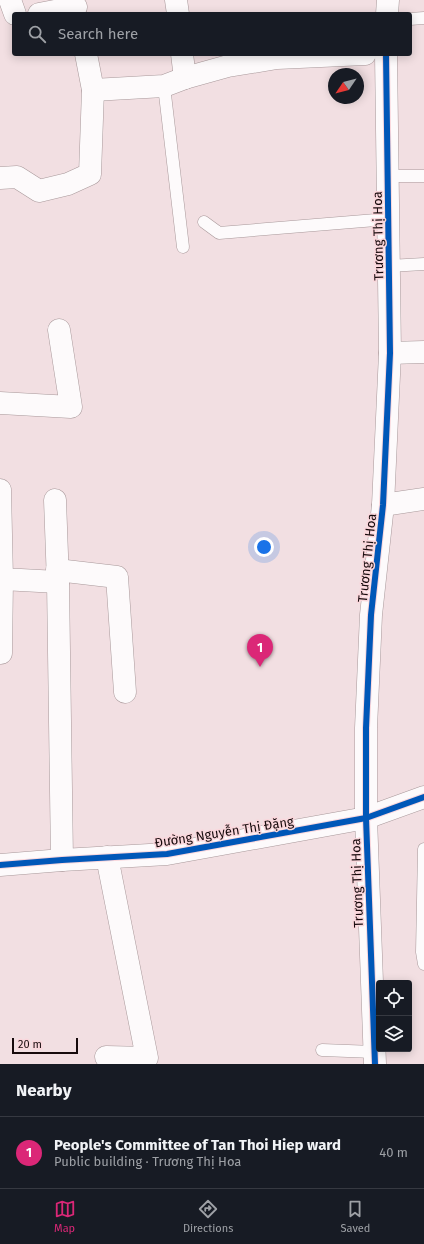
<!DOCTYPE html>
<html lang="en">
<head>
<meta charset="utf-8">
<style>
  :root { --surface:#171b24; --page:#20242c; --text:#f1f3f6; --muted:#9ea1a6; --line:#363941; --accent:#db2777 }
  body { margin:0; font-family:"Fira Sans",sans-serif; background:var(--page); color:var(--text) }
  .controls { position:absolute; right:12px; bottom:12px; display:grid; overflow:hidden; border-radius:4px; box-shadow:0 2px 10px #0003 }
  .controls button { width:36px; height:36px; display:grid; place-items:center; padding:0; border:0; border-bottom:1px solid var(--line); background:var(--surface); color:var(--text); font:20px sans-serif }
  .compass { position:absolute; left:328px; top:68px; width:36px; height:36px; border-radius:50%; background:var(--surface); box-shadow:0 2px 10px #0003; rotate:235deg }
  .scale { position:absolute; left:12px; bottom:10px; width:66px; box-sizing:border-box; padding-left:4px; border:2px solid #170a0c; border-top:0; font-size:11px; line-height:14px; white-space:nowrap; color:#170a0c; -webkit-text-stroke:3px #fad7dc; paint-order:stroke }
  .you { position:absolute; left:264px; top:547px; width:14px; height:14px; margin:-10px; border:3px solid #fff; border-radius:50%; background:#1a73e8; box-shadow:0 0 0 6px #1a73e833 }
  .badge { display:grid; place-items:center; width:26px; height:26px; border-radius:50%; background:var(--accent); color:#fff; font-size:13px; font-weight:700 }
  .pin { position:absolute; translate:-50% -33px; filter:drop-shadow(0 1px 2px #0008) }
  .pin::after { content:''; position:absolute; top:21px; width:14px; height:12px; background:inherit; clip-path:polygon(0 0,100% 0,50% 100%) }
  .list { margin:0; padding:0; list-style:none }
  h2 { display:flex; justify-content:space-between; align-items:center; height:52px; margin:0; padding:0 16px; font-size:17px }
  h2 small { font-size:13px; font-weight:400; color:var(--muted) }
  .list li { display:grid; grid-template-columns:26px 1fr auto; gap:12px; align-items:center; box-sizing:border-box; height:72px; padding:0 16px; border-top:1px solid var(--line) }
  .list b { display:block; font-size:15px; white-space:nowrap }
  .list p { margin:0; font-size:13px; white-space:nowrap; color:var(--muted) }
  .list em { font-size:13px; font-style:normal; color:var(--muted) }
  .icon { flex:none; width:22px; height:22px; fill:none; stroke:currentColor; stroke-width:2; stroke-linecap:round; stroke-linejoin:round }
  .map { position:relative; flex:none; width:424px; height:1064px; overflow:hidden }
  .search { position:absolute; background:var(--surface); box-shadow:0 2px 10px #0003; left:12px; right:12px; top:12px; height:44px; display:flex; align-items:center; gap:10px; box-sizing:border-box; padding:0 14px; border-radius:4px; color:var(--muted); font-size:15px }
  .sheet { height:124px; background:var(--surface) }
  nav { display:flex; justify-content:space-around; align-items:center; box-sizing:border-box; height:56px; border-top:1px solid var(--line); background:var(--surface); font-size:11px; color:var(--muted) }
  nav a { display:grid; justify-items:center; gap:2px }
  nav .on { color:var(--accent) }
  .map>svg:first-child { display:block }
  .lines { fill:none; stroke-linecap:round; stroke-linejoin:round }
  .service-casing { stroke:#a8989a; stroke-width:13 }
  .minor-casing { stroke:#a8989a; stroke-width:23 }
  .tertiary-casing { stroke:#a8989a; stroke-width:23 }
  .service { stroke:#fdfafb; stroke-width:12 }
  .minor { stroke:#fdfafb; stroke-width:22 }
  .tertiary { stroke:#fdfafb; stroke-width:22 }
  .cycleway-casing { stroke:#fad7dc; stroke-width:8 }
  .cycleway { stroke:#0057b8; stroke-width:6 }
  .labels { text-anchor:middle; dominant-baseline:central; stroke-width:3; stroke-linejoin:round; paint-order:stroke }
  .street-label { font-size:13px; fill:#170a0c; stroke:#fad7dc }
</style>
</head>
<body>
<div class="map">
<svg width="424" height="1064" viewBox="0 0 424 1064">
  <rect width="100%" height="100%" fill="#f2dfe2"/>
  <g class="lines">
    <defs>
      <g id="service">
        <path d="M410 19 424 18"/>
        <path d="M164 86 183 247"/>
        <path d="M388 176H424"/>
        <path d="M204 222 219 233 388 219"/>
        <path d="M389 266 424 264"/>
        <path d="M424 849 422 952 424 964"/>
        <path d="M322 1050 374 1052"/>
      </g>
      <g id="minor">
        <path d="M10 0 15 14"/>
        <path d="M176 0 178 14"/>
        <path d="M39 14 76 7"/>
        <path d="M182 54 185 78"/>
        <path d="M93 90 164 86 185 78 228 66 277 58 365 54"/>
        <path d="M0 178 17 177 39 191 68 184 90 174 93 90 86 54"/>
        <path d="M390 353 424 352"/>
        <path d="M0 403 71 407 59 330"/>
        <path d="M0 490 2 579 58 582"/>
        <path d="M55 500 58 582 62 860"/>
        <path d="M383 505 424 499"/>
        <path d="M57 570 117 577 125 692"/>
        <path d="M1 653 2 579"/>
        <path d="M106 1057 147 1058 107 857"/>
      </g>
      <g id="tertiary">
        <path d="M387 14 388 0"/>
        <path d="M0 865 62 860 167 854 366 818 424 797"/>
        <path d="M375 1064 366 818V728L371 615 383 505 390 353 386 54"/>
      </g>
    </defs>
    <use href="#service" class="service-casing"/>
    <use href="#minor" class="minor-casing"/>
    <use href="#tertiary" class="tertiary-casing"/>
    <use href="#service" class="service"/>
    <use href="#minor" class="minor"/>
    <use href="#tertiary" class="tertiary"/>
    <defs>
      <g id="cycleway">
        <path d="M0 865 62 860 167 854 366 818 424 797"/>
        <path d="M375 1064 366 818V728L371 615 383 505 390 353 386 54"/>
      </g>
    </defs>
    <use href="#cycleway" class="cycleway-casing"/>
    <use href="#cycleway" class="cycleway"/>
  </g>
  <g class="labels">
    <g class="street-label">
      <text transform="translate(378 236) rotate(-91)">Trương Thị Hoa</text>
      <text transform="translate(367 558) rotate(-84)">Trương Thị Hoa</text>
      <text transform="translate(224 832) rotate(-9)">Đường Nguyễn Thị Đặng</text>
      <text transform="translate(357 883) rotate(-92)">Trương Thị Hoa</text>
    </g>
  </g>
</svg>
<div class="controls">
<button><svg class="icon" aria-label="locate" viewBox="0 0 24 24"><circle cx="12" cy="12" r="6"/><path d="M12 2v4M12 18v4M2 12h4M18 12h4"/></svg></button>
<button><svg class="icon" aria-label="layers" viewBox="0 0 24 24"><path d="M12 4l9 5-9 5-9-5zM3 14l9 5 9-5"/></svg></button>
</div>
<svg class="compass" viewBox="-18 -18 36 36"><path d="M0-13l5 13h-10z" fill="#e53935"/><path d="M0 13l5-13h-10z" fill="#9ea1a6"/></svg>
<div class="scale">20 m</div>
<div class="you"></div>
<div class="pin badge" style="left:260px;top:667px">1</div>
<div class="search"><svg class="icon" aria-label="search" viewBox="0 0 24 24"><circle cx="10" cy="10" r="6"/><path d="M15 15l6 6"/></svg>Search here</div>
</div>
<section class="sheet">
<h2>Nearby<small></small></h2>
<ul class="list">
<li><span class="badge">1</span><div><b>People's Committee of Tan Thoi Hiep ward</b><p>Public building · Trương Thị Hoa</p></div><em>40 m</em></li>
</ul>
</section>
<nav>
<a class="on"><svg class="icon" aria-label="map" viewBox="0 0 24 24"><path d="M3 6l6-2 6 2 6-2v14l-6 2-6-2-6 2zM9 4v14M15 6v14"/></svg>Map</a>
<a><svg class="icon" aria-label="directions" viewBox="0 0 24 24"><path d="M12 3l9 9-9 9-9-9zM9 14v-3h6M13 9l2 2-2 2"/></svg>Directions</a>
<a><svg class="icon" aria-label="saved" viewBox="0 0 24 24"><path d="M7 4h10v16l-5-4-5 4z"/></svg>Saved</a>
</nav>
</body>
</html>
